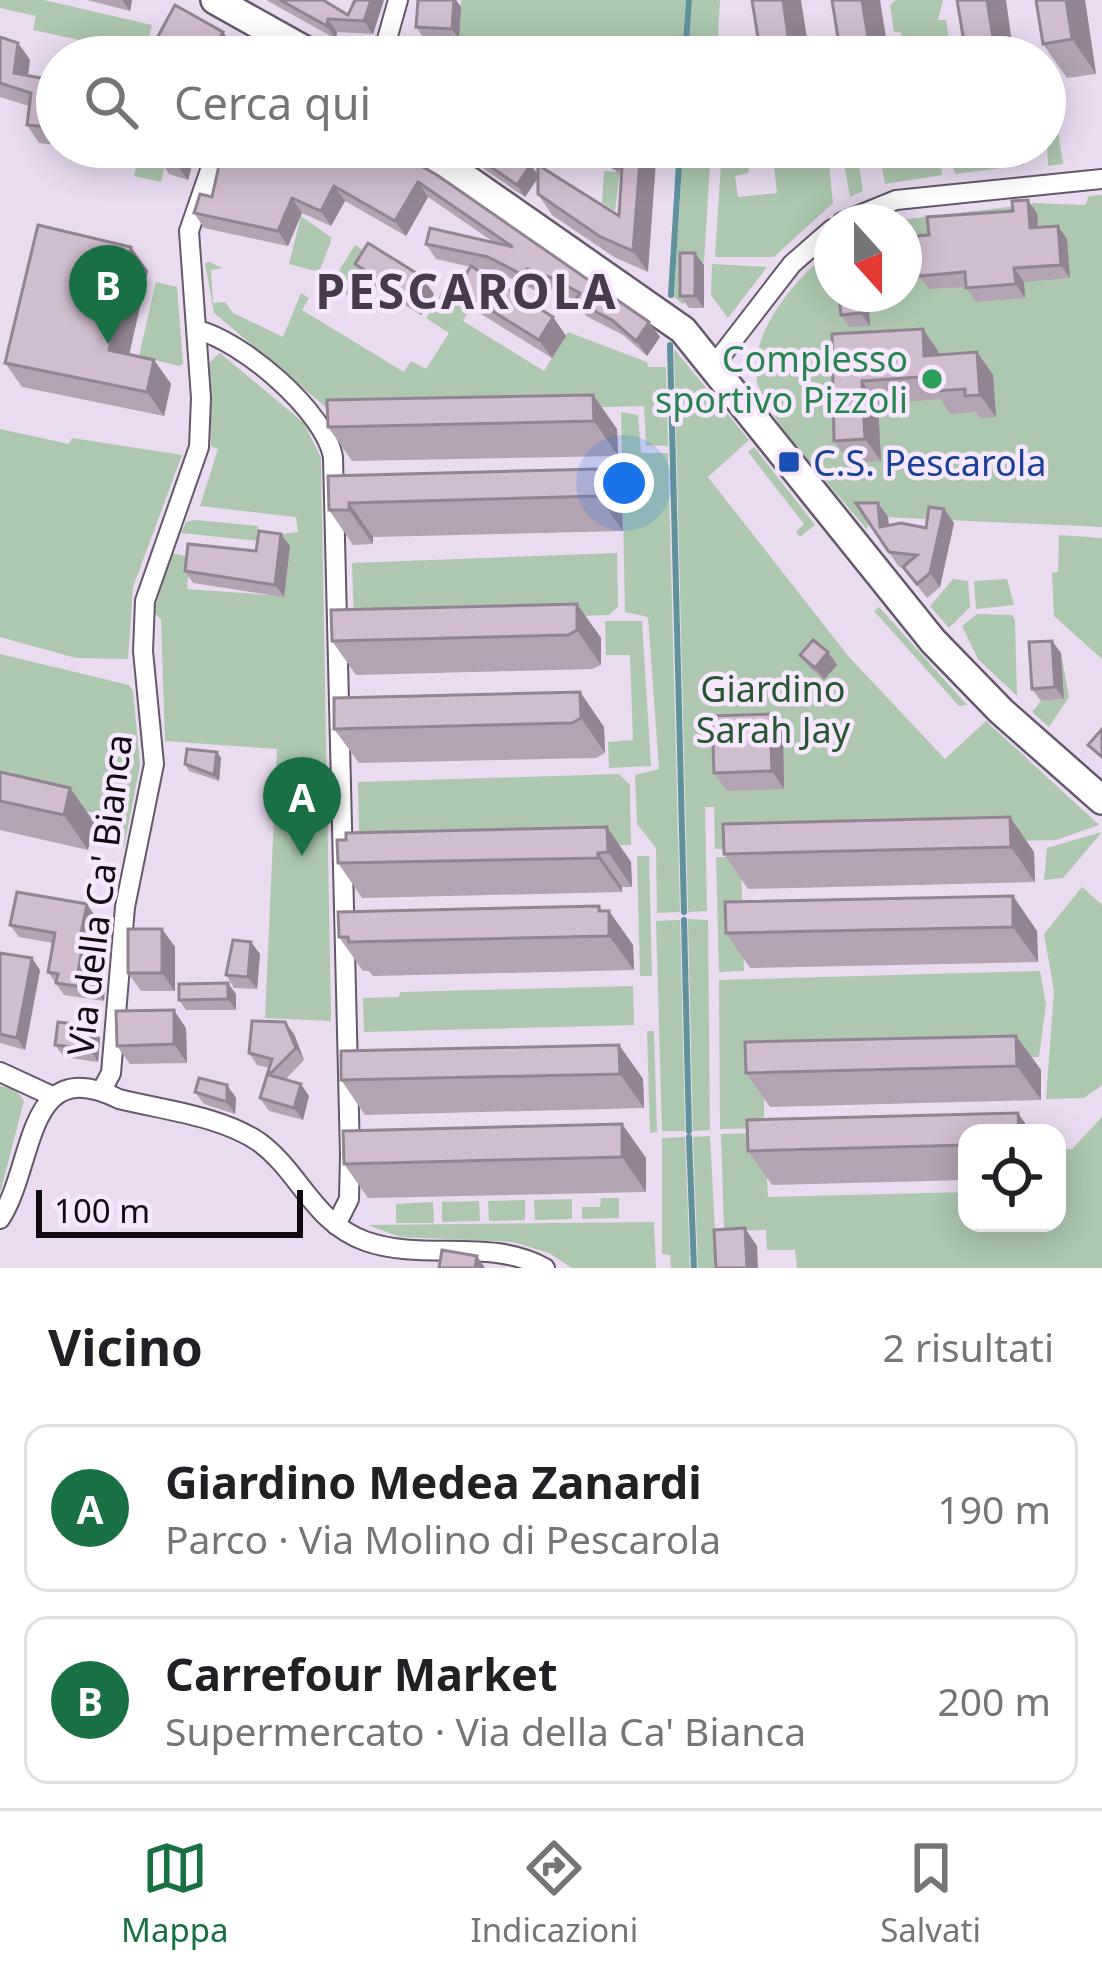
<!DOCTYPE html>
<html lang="it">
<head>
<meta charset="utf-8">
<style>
  :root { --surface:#fff; --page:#f6f6f6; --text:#202124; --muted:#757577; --line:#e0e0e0; --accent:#197042 }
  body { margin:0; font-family:"Noto Sans",sans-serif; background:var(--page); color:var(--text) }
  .controls { position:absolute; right:36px; bottom:36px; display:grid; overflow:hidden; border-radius:24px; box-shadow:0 6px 30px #0003 }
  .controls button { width:108px; height:108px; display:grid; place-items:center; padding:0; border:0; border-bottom:3px solid var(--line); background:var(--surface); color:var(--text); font:60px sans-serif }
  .compass { position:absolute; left:814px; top:204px; width:108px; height:108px; border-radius:50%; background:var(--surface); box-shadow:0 6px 30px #0003; rotate:159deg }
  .scale { position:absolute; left:36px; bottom:30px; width:267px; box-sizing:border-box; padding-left:12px; border:6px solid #0f0a11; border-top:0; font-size:33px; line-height:42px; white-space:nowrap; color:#0f0a11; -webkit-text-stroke:9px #f7e8ff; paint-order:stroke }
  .you { position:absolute; left:624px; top:483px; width:42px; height:42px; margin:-30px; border:9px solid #fff; border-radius:50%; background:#1a73e8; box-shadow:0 0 0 18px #1a73e833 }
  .badge { display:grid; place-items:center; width:78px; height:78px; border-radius:50%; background:var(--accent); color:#fff; font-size:39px; font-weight:700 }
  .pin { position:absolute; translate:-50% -99px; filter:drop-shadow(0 3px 6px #0008) }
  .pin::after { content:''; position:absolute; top:63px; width:42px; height:36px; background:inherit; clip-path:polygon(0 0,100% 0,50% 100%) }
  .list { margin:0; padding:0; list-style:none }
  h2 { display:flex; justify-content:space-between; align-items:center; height:156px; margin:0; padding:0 48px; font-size:51px }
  h2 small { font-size:39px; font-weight:400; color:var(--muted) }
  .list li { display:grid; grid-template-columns:78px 1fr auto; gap:36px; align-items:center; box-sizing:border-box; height:168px; margin:0 24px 24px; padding:0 24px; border:3px solid var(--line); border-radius:24px }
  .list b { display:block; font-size:45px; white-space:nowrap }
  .list p { margin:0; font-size:39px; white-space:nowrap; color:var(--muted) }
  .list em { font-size:39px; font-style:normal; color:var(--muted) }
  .icon { flex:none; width:66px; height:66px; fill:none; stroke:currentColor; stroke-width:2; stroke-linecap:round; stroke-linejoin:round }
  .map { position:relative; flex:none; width:1102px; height:1268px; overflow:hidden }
  .search { position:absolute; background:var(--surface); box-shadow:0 6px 30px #0003; left:36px; right:36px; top:36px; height:132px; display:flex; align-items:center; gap:30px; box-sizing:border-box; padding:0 42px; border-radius:66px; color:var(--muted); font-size:45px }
  .sheet { height:540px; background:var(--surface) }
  nav { display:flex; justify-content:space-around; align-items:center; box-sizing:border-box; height:168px; border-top:3px solid var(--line); background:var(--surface); font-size:33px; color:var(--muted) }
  nav a { display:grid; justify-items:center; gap:6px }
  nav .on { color:var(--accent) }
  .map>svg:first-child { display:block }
  .green { fill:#adc8af }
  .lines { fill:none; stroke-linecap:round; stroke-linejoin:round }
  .stream { stroke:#60929c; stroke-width:6 }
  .street-casing { stroke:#64586b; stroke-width:22 }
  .secondary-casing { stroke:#64586b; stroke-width:32 }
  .street { stroke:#fff; stroke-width:18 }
  .secondary { stroke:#fff; stroke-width:27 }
  .wall { fill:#b3a3b3 }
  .shaded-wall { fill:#928492 }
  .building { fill:#d0bdd0; stroke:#928492; stroke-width:3 }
  .leisure-dot { fill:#2e9e5b; stroke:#f7e8ff; stroke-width:4.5 }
  .transit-dot { fill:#1a4fb4; stroke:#f7e8ff; stroke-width:4.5 }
  .labels { text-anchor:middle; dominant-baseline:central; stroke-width:9; stroke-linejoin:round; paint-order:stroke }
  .leisure-label { font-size:36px; fill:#27864d; stroke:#f7e8ff; text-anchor:end }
  .transit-label { font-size:36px; fill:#164399; stroke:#f7e8ff; text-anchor:start }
  .park-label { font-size:36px; fill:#265830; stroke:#f7e8ff }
  .street-label { font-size:36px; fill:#0f0a11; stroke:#f7e8ff }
  .district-label { font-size:48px; font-weight:bold; letter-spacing:3px; fill:#463a4c; stroke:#f7e8ff }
</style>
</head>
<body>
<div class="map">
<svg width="1102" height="1268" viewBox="0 0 1102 1268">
  <rect width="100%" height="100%" fill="#eadbf1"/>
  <g class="green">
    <path d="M0 0H44L152 25 144 54 33 30 36 16 0 8Z"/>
    <path d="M461 0H686L682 57H458Z"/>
    <path d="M692 0H720L717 57H688Z"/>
    <path d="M896 0H943L938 20H946L952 57H898L896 48 903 46 901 32H894L890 5Z"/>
    <path d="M1052 92 1063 164 1048 166 1045 93Z"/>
    <path d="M141 147H170L161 182 134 176Z"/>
    <path d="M683 147H711L704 262H685L684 305 674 297Z"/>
    <path d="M722 147H762L763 153 747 156 749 173 735 176 738 197 777 193 772 147H827L833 203 774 257H715Z"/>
    <path d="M841 147H856L863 191 850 197Z"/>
    <path d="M878 147H901L904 153 931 147H1021L1024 165 955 174 952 161 941 163 942 175 885 184Z"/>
    <path d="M604 171 620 172 615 211 602 203Z"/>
    <path d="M1102 195V527L882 517 881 506H871L867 530C840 496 772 424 759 388 742 342 794 278 832 250V294H904V222H884L1025 205 1032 209V203L1085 205 1089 196Z"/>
    <path d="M301 216 332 238 319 272 289 264Z"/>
    <path d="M355 245 381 261 357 301 330 285Z"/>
    <path d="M210 262 222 268 211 270 213 303 225 302 233 313 283 337 301 293 309 298 302 310 404 372 411 361 426 369 449 333 426 318 442 292 466 277 484 285 463 321 544 371 568 332 647 362 648 367H666L668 446 646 445 644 406 334 414 214 313 205 263Z"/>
    <path d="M712 264 767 267 728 318 711 295Z"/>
    <path d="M156 282 177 287 183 364 179 366 139 356Z"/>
    <path d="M674 349 749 440 708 477 849 657 945 759 986 721 1099 825 1056 840 715 849 714 807H705L707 911 688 912Z"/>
    <path d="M220 353 304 423 321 458 331 1021 265 1018 277 749 165 741 161 620 154 612 172 553 190 557 187 589 283 596 275 535 298 532 296 517 200 506 218 449 211 446 210 362Z"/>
    <path d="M621 412 638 415 641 453H668L680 912 657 913 656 848 637 824 635 775 659 769 648 617 625 612Z"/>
    <path d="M0 429 69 444 72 438 182 455 133 587 128 659 76 658 0 637Z"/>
    <path d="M754 447 815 525 800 537 796 532 804 524 748 452Z"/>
    <path d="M195 520 258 526V541L181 533 186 522Z"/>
    <path d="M1059 535 1102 538V659L1054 616 1052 573 1058 572Z"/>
    <path d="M617 553 618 607 609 615 354 622 352 563Z"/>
    <path d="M953 579 968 581 970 607 949 628 930 606Z"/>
    <path d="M1007 579 1014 605 976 609 974 581Z"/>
    <path d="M879 607 967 705 959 706 874 611Z"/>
    <path d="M977 614 1012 615 1015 620 1017 696 978 659 962 626Z"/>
    <path d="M605 621H642L651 766 609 768 608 742 633 740 630 655H606Z"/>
    <path d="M1061 653 1069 697 1049 727 1032 712 1041 701 1064 699Z"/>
    <path d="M0 654 129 685 133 691 140 765 124 847 97 841 102 815 0 790Z"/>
    <path d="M619 774 630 785 631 845 396 851 359 842 358 782Z"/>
    <path d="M1102 832 1063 878 1044 880 1047 848Z"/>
    <path d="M637 856H649L652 976H640Z"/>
    <path d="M716 857H741L744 971 719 972Z"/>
    <path d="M1082 887 1102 905V1085L1084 1098 1046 1099 1054 991 1044 934Z"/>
    <path d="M688 919 708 920 710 1130 693 1131Z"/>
    <path d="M680 920 685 1131H662L656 921Z"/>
    <path d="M1040 971 1046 1005 1039 1057 764 1064V1128L720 1129 719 980Z"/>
    <path d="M633 986 634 1025 364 1032 363 998 399 997 400 992Z"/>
    <path d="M647 1031H654L657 1132 650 1133Z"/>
    <path d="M0 1086 15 1089 24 1101 0 1193Z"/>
    <path d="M1102 1117V1268H797L795 1250H767L766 1230 724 1231 721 1134 764 1133 768 1197 967 1192V1223H1057V1150L1072 1149Z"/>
    <path d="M710 1136 717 1268H698L693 1137Z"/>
    <path d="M685 1137 690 1268H671L670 1255 662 1254V1138Z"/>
    <path d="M601 1198H619V1218L582 1219V1207H600Z"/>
    <path d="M572 1199V1219L535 1220 534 1200Z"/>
    <path d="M525 1200V1220L489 1221 488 1201Z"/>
    <path d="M479 1201 480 1221 442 1222V1202Z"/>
    <path d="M433 1202 434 1223H396V1204Z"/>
    <path d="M654 1222 656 1268H572L549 1253 513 1242 400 1237 368 1225Z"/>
  </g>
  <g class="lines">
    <g class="stream">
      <path d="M685 57 689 0"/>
      <path d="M671 295 680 147"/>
      <path d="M670 345 684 912"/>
      <path d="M684 920 689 1131"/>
      <path d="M689 1137 694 1268"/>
    </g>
    <defs>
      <g id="street">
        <path d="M253 57 266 26"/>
        <path d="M382 57 398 0"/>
        <path d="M842 222 896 200 1102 179"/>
        <path d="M197 330C241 340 325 411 333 457L350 1155 349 1199 336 1225"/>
        <path d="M714 365 792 264 832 229"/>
        <path d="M0 1072 52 1096"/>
        <path d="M103 1088 111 1073 125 907 154 764 143 651 145 601 199 447 201 398 189 231 218 147"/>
        <path d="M0 1219C36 1164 24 1052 119 1099 163 1110 221 1116 259 1142 300 1172 313 1222 365 1241 424 1262 489 1237 545 1268"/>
      </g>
      <g id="secondary">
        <path d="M215 0 317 57"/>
        <path d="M421 147 683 330 933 641 1001 711 1102 800"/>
      </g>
    </defs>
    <use href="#street" class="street-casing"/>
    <use href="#secondary" class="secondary-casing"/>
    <use href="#street" class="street"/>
    <use href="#secondary" class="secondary"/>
  </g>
  <g class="wall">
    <path d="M87 0H132L130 11Z"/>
    <path d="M266 0H325L348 15 355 0H384L373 34 337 32 336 39Z"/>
    <path d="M418 0H456L461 7 459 39 423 37 416 27Z"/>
    <path d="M1036 0H1085L1096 74 1067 78 1043 44Z"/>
    <path d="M223 32 233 46 226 57H172L165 53 156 40Z"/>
    <path d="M0 37 18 43 30 60 28 75 57 81V145L39 143 27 125 29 106 0 97Z"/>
    <path d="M197 147 188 180 169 174 160 160Z"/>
    <path d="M387 147 649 322 660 337 647 356 623 335 586 316 576 301 538 284 536 291 498 272 472 267 553 317 566 336 552 358 470 307 457 289 471 267 436 259 426 244 495 243 428 197 406 236 345 201 331 226 302 213 288 246 204 228 194 213 212 197 252 149 311 152Z"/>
    <path d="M457 147H525L536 161 532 167 538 175 619 216 621 178 614 168 616 147 648 272 614 257 552 215 538 194V178L525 197 462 154Z"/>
    <path d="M1037 213 1038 227 1058 226 1067 239 1070 278 1024 282 1025 298 976 302 966 287 929 289 919 276 929 235Z"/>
    <path d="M131 247 148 271 129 355 154 360 171 384 164 416 22 387 5 363Z"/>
    <path d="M695 253 704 265V308H689L680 296Z"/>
    <path d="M355 264 434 294 421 315 368 283Z"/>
    <path d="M839 294H868L870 326 849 327 841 315Z"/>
    <path d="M923 329 938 351 939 355 977 352 993 375 996 417 981 418 976 412 950 414 941 399 878 404 881 461 850 463 834 441 832 334Z"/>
    <path d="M593 395 617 429 618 456 352 461 328 427Z"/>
    <path d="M598 469 622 503 623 531 373 537V544L353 545 329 510 328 476Z"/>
    <path d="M856 503 888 517 889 525 926 528 944 509 954 523 940 587 927 598 903 567H899Z"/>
    <path d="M290 546 284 597 193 583 185 571 256 551Z"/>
    <path d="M577 604 601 638V665L592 669 356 675 332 641Z"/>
    <path d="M1052 641 1061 653 1064 699 1041 701 1032 689Z"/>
    <path d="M828 652 837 665 824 680 809 667 800 655Z"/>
    <path d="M580 692 604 727 605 753 596 758 359 763 334 729Z"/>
    <path d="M770 714 783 732 784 789 727 791 714 773Z"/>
    <path d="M221 758 219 781 189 771 185 764Z"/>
    <path d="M0 772 70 788 94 822 88 850 0 830Z"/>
    <path d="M1010 817 1034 852 1035 882 748 889 724 854Z"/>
    <path d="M607 827 631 862 632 887H622V892L362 898 338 863Z"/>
    <path d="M1013 896 1037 931 1038 962 750 968 726 933Z"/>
    <path d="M609 911 633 945 634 970 373 976 369 971H363L339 937Z"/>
    <path d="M95 916 89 946 93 951 89 973 96 974 105 986 104 1001 64 995 48 972 53 943 19 937 10 925Z"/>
    <path d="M162 929 175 947V991H141L128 973Z"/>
    <path d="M0 953 40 970 25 1050 0 1043Z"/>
    <path d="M260 954 257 989 234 988 226 975Z"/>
    <path d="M236 994V1010H186L179 1000Z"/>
    <path d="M92 1026 100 1038 98 1062 64 1057 55 1045Z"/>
    <path d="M186 1028 187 1063 130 1064 117 1046Z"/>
    <path d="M294 1034 304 1060 285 1080 309 1096 303 1120 269 1111 260 1098 269 1068 257 1065 249 1053Z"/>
    <path d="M1016 1036 1041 1070V1100L770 1107 746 1073Z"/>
    <path d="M619 1045 643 1079 644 1108 365 1115 341 1080Z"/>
    <path d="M227 1085 236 1098 235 1114 204 1104 195 1092Z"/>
    <path d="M622 1124 646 1158V1192L368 1198 344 1164Z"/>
    <path d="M967 1133V1180L772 1185 748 1151Z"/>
  </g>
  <g class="shaded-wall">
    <path d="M122 0H132L130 11Z"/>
    <path d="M371 0H384L373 34 364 21Z"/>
    <path d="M454 0H456L461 7 459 39 452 29Z"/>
    <path d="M783 0H801L810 57H791Z"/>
    <path d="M862 0H880L889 57H871Z"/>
    <path d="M987 0H1006L1014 57H996Z"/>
    <path d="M1066 0H1085L1096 74 1072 39Z"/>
    <path d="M328 19 337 32 336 39 327 26Z"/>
    <path d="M223 32 233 46 226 57H209Z"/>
    <path d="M18 43 30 60 26 90 14 73Z"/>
    <path d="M184 147H197L188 180 178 166Z"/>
    <path d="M641 147H657L648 272 633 251Z"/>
    <path d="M528 149 536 161 532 167 539 176 525 197 517 185 521 158Z"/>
    <path d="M418 182 428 197 406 236 395 221Z"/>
    <path d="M334 186 345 201 331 226 321 211Z"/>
    <path d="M292 198 302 213 288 246 278 231Z"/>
    <path d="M1028 200 1037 213 1039 241 1030 228Z"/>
    <path d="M904 223 908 229 910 244 904 236Z"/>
    <path d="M1058 226 1067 239 1070 278 1061 265Z"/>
    <path d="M131 247 148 271 125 373 109 350Z"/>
    <path d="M695 253 704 265V308L695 296Z"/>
    <path d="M1014 268 1024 282 1025 298 1016 284Z"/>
    <path d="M527 269 538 284 536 291 525 276Z"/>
    <path d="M421 276 434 294 421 315 408 297Z"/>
    <path d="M860 294H868L870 326 861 313Z"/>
    <path d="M553 317 566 336 552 358 539 340Z"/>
    <path d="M649 322 660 337 647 356 636 341Z"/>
    <path d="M923 329 938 351 940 378 924 356Z"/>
    <path d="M977 352 993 375 996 417 980 395Z"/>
    <path d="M154 360 171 384 164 416 147 392Z"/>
    <path d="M862 381 878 404 881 461 865 439Z"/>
    <path d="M593 395 617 429 618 456 594 421Z"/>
    <path d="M598 469 622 503 623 531 598 496Z"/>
    <path d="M349 503 373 537V544L349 510Z"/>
    <path d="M878 503 888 517 890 541 880 527Z"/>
    <path d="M944 509 954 523 940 587 930 573Z"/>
    <path d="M281 534 290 546 284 597 275 585Z"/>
    <path d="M577 604 601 638V665L577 630Z"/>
    <path d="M1052 641 1061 653 1064 699 1055 687Z"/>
    <path d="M828 652 837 665 824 680 815 668Z"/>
    <path d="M580 692 604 727 605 753 581 718Z"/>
    <path d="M770 714 783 732 784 789 772 771Z"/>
    <path d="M217 752 221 758 219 781 214 775Z"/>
    <path d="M70 788 94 822 88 850 64 815Z"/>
    <path d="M1010 817 1034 852 1035 882 1011 847Z"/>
    <path d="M607 827 631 862 632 887 608 852Z"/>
    <path d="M598 853 622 887V892L598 858Z"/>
    <path d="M1013 896 1037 931 1038 962 1013 927Z"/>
    <path d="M87 904 95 916 89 946 93 951 87 983 78 971 80 938Z"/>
    <path d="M599 906 609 921V911L633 945 634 970 609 936 599 911Z"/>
    <path d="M162 929 175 947V991L162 973Z"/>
    <path d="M251 942 260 954 257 989 248 977Z"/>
    <path d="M32 958 40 970 25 1050 17 1038Z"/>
    <path d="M96 974 105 986 104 1001 95 989Z"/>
    <path d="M228 983 236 994V1010L228 999Z"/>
    <path d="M174 1010 186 1028 187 1063 174 1044Z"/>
    <path d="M285 1022 294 1034 304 1060 296 1048Z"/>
    <path d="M92 1026 100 1038 98 1062 90 1049Z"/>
    <path d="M1016 1036 1041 1070V1100L1017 1066Z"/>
    <path d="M619 1045 643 1079 644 1108 620 1074Z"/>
    <path d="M301 1084 309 1096 303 1120 294 1108Z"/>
    <path d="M227 1085 236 1098 235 1114 227 1102Z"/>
    <path d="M1018 1113 1032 1133H1019Z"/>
    <path d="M622 1124 646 1158V1192L622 1157Z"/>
    <path d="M745 1228 757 1246 758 1268H747Z"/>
    <path d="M477 1256 485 1268H475Z"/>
  </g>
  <g class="building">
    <path d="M280 0H323L348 15 355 0H371L364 21 328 19 327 26Z"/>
    <path d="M418 0H454L452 29 416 27Z"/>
    <path d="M752 0H783L791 57H761Z"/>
    <path d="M832 0H862L871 57H841Z"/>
    <path d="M957 0H987L996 57H980L979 52 966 54Z"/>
    <path d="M1036 0H1066L1072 39 1043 44Z"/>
    <path d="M175 5 223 32 209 57H178L179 53 156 40Z"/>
    <path d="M0 37 18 43 14 73 57 81V128L27 125 31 93 0 83Z"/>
    <path d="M388 42 448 57H386Z"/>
    <path d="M553 48 648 55V57H552Z"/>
    <path d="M164 147H184L178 166 160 160Z"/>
    <path d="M223 147 252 149V147H300L311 152 314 147H387L437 175 649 322 636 341 612 320 575 301 580 293 552 278 527 269 525 276 488 257 426 244 430 228 513 247 418 182 395 221 334 186 321 211 292 198 278 231 194 213 200 194 212 197Z"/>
    <path d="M462 147H525L528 149 521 158 531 164 517 185Z"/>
    <path d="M616 147H641L633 251 599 236 538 194V165L619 216 622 168H614Z"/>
    <path d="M1028 200 1030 228 1058 226 1061 265 1014 268 1016 284 966 288 965 272 919 276 917 236 929 235 927 217 1013 211 1012 201Z"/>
    <path d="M900 217V222H863V220Z"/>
    <path d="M38 225 131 247 109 350 154 360 147 392 5 363Z"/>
    <path d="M368 243 421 276 408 297 355 264Z"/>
    <rect x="680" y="253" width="15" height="43"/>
    <path d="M471 266 553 317 539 340 457 289Z"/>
    <path d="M839 294H860L861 313 841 315Z"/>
    <path d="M923 329 924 356 977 352 980 395 965 396V389L935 391 934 376 862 381 865 439 834 441 832 334Z"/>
    <path d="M593 395 594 421 328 427 327 400Z"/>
    <path d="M598 469V496L349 503V510H329L328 476Z"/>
    <path d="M856 503H878L880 527 901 523 926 528 929 507 944 509 930 573 917 584 903 567 917 555 889 552Z"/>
    <path d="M259 531 281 534 275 585 185 571 188 544 256 551Z"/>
    <path d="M577 604V630L568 635 332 641 331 610Z"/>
    <path d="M813 640 828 652 815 668 800 655Z"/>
    <path d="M1052 641 1055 687 1032 689 1029 642Z"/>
    <path d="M580 692 581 718 572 723 334 729V698Z"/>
    <path d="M770 714 772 771 714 773 712 716Z"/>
    <path d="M1102 729V757L1088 745Z"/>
    <path d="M187 749 217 752 214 775 185 764Z"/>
    <path d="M0 772 70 788 64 815 0 801Z"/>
    <path d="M1010 817 1011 847 724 854 723 824Z"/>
    <path d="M607 827 608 852 598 853V858L338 863 337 840H346V833Z"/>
    <path d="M17 892 87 904 80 938 84 939 78 971 96 974 95 989 56 983 58 974 48 972 55 933 10 925Z"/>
    <path d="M1013 896V927L726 933 725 902Z"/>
    <path d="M599 906V911H609V936L349 942 348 937H339L338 912Z"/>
    <rect x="128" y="929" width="34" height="44"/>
    <path d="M233 940 251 942 248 977 226 975Z"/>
    <path d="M0 953 32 958 17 1038 0 1034Z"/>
    <path d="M228 983V999L179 1000V984Z"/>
    <path d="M174 1010V1044L117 1046 116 1011Z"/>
    <path d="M252 1021 285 1022 296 1048 269 1075 301 1084 294 1108 260 1098 272 1059 249 1053Z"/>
    <path d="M58 1022 92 1026 90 1049 55 1045Z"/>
    <path d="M1016 1036 1017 1066 746 1073 745 1042Z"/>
    <path d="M619 1045 620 1074 341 1080V1051Z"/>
    <path d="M199 1078 227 1085V1102L195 1092Z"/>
    <path d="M1018 1113 1019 1133H967V1145L748 1151 747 1120Z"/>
    <path d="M622 1124V1157L344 1164 343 1131Z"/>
    <path d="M745 1228 747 1268H716L714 1230Z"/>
    <path d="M442 1250 477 1256 475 1268H439Z"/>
  </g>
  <circle class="leisure-dot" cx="932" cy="379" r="12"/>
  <rect class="transit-dot" x="777" y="450" width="24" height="24" rx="6"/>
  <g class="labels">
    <g class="leisure-label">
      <text x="908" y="358">Complesso<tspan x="908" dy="41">sportivo Pizzoli</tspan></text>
    </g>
    <g class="transit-label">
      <text x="813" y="462">C.S. Pescarola</text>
    </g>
    <g class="park-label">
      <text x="773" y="688">Giardino<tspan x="773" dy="41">Sarah Jay</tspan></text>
    </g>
    <g class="street-label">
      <text transform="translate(99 895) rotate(-83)">Via della Ca' Bianca</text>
    </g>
    <g class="district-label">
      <text x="467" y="290">PESCAROLA</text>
    </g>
  </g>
</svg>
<div class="controls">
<button><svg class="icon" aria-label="locate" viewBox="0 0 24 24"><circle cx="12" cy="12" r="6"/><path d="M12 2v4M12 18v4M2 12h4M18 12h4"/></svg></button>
</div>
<svg class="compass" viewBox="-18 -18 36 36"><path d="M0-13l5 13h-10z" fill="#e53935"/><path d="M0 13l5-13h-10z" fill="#757577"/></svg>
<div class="scale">100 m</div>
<div class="you"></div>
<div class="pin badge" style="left:302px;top:856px">A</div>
<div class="pin badge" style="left:108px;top:344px">B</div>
<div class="search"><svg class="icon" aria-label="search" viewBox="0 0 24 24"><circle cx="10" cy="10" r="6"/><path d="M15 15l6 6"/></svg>Cerca qui</div>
</div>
<section class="sheet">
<h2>Vicino<small>2 risultati</small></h2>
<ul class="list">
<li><span class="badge">A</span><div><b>Giardino Medea Zanardi</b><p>Parco · Via Molino di Pescarola</p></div><em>190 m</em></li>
<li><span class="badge">B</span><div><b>Carrefour Market</b><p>Supermercato · Via della Ca' Bianca</p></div><em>200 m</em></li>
</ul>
</section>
<nav>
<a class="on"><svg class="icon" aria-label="map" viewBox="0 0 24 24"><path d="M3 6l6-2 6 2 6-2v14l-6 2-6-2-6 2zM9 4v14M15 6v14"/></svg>Mappa</a>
<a><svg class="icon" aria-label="directions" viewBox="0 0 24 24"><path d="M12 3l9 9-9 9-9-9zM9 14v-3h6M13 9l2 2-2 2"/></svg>Indicazioni</a>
<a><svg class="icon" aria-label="saved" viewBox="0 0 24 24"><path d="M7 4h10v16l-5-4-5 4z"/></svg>Salvati</a>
</nav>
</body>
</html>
